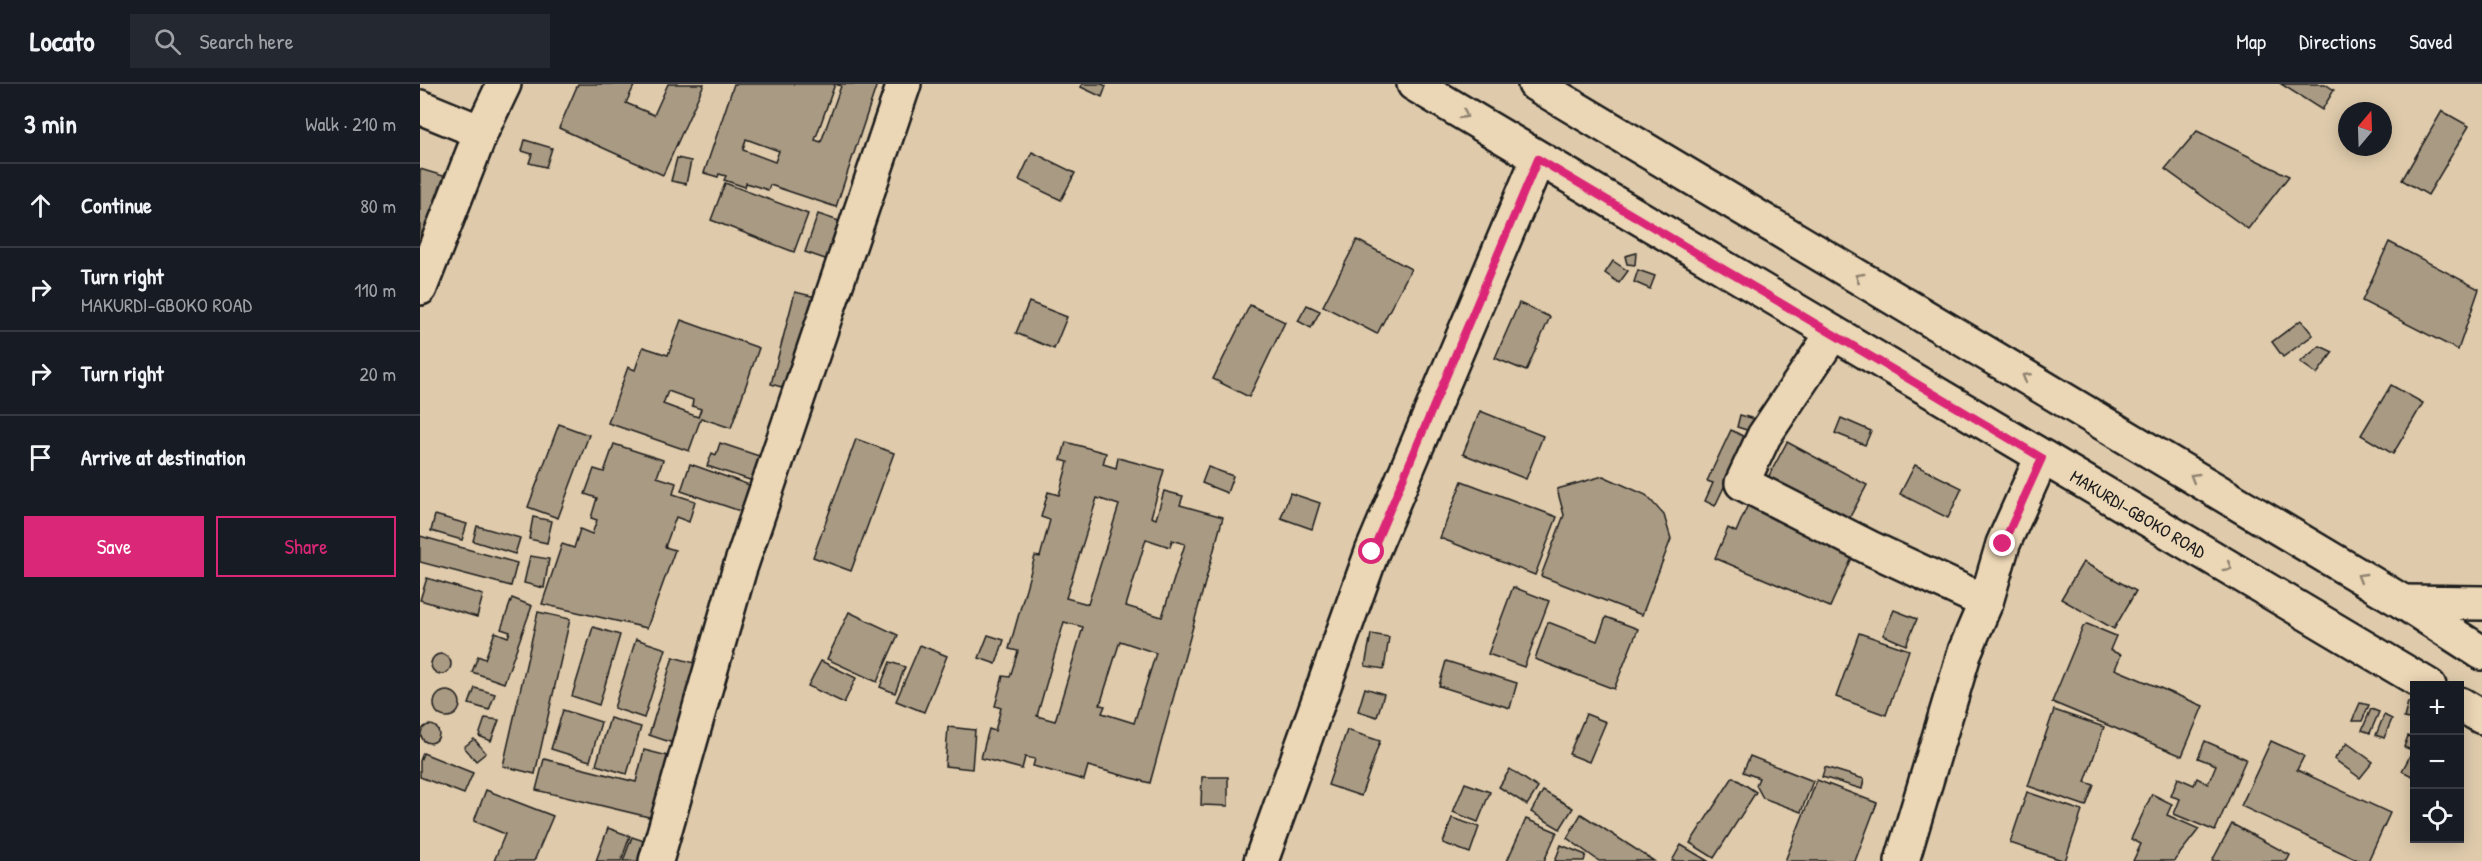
<!DOCTYPE html>
<html lang="en">
<head>
<meta charset="utf-8">
<style>
  :root { --surface:#171b24; --page:#242831; --text:#f1f3f6; --muted:#9ea1a6; --line:#363941; --accent:#db2777 }
  body { margin:0; font-family:"Patrick Hand",sans-serif; background:var(--page); color:var(--text) }
  .controls { position:absolute; right:18px; bottom:18px; display:grid; overflow:hidden; border-radius:0px; box-shadow:0 3px 15px #0003 }
  .controls button { width:54px; height:54px; display:grid; place-items:center; padding:0; border:0; border-bottom:2px solid var(--line); background:var(--surface); color:var(--text); font:30px sans-serif }
  .compass { position:absolute; left:1918px; top:18px; width:54px; height:54px; border-radius:50%; background:var(--surface); box-shadow:0 3px 15px #0003; rotate:19deg }
  .stop { position:absolute; width:18px; height:18px; margin:-14px; border:4px solid #db2777; border-radius:50%; background:#fff }
  .stop.end { background:#db2777; border-color:#fff; box-shadow:0 2px 6px #0008 }
  .list { margin:0; padding:0; list-style:none }
  h2 { display:flex; justify-content:space-between; align-items:center; height:78px; margin:0; padding:0 24px; font-size:26px }
  h2 small { font-size:20px; font-weight:400; color:var(--muted) }
  .list li { display:grid; grid-template-columns:39px 1fr auto; gap:18px; align-items:center; box-sizing:border-box; height:84px; padding:0 24px; border-top:2px solid var(--line) }
  .list b { display:block; font-size:22px; white-space:nowrap }
  .list p { margin:0; font-size:20px; white-space:nowrap; color:var(--muted) }
  .list em { font-size:20px; font-style:normal; color:var(--muted) }
  .actions { display:flex; gap:12px; padding:18px 24px }
  .actions a { flex:1; padding:14px 0; border:2px solid var(--accent); border-radius:0px; text-align:center; font-size:21px; color:var(--accent) }
  .actions .main { background:var(--accent); color:#fff }
  .icon { flex:none; width:33px; height:33px; fill:none; stroke:currentColor; stroke-width:2; stroke-linecap:round; stroke-linejoin:round }
  .map { position:relative; flex:none; width:2062px; height:777px; overflow:hidden }
  header { display:flex; align-items:center; gap:36px; box-sizing:border-box; height:84px; padding:0 30px; background:var(--surface); border-bottom:2px solid var(--line) }
  header strong { font-size:28px }
  nav { display:flex; gap:33px; margin-inline-start:auto; font-size:21px }
  .search { width:420px; height:54px; background:var(--page); display:flex; align-items:center; gap:15px; box-sizing:border-box; padding:0 21px; border-radius:0px; color:var(--muted); font-size:22px }
  main { display:flex }
  aside { flex:1; background:var(--surface) }
  .map>svg:first-child { display:block }
  .building { fill:#a99a83; stroke:#1c1c1c; stroke-width:1.5; fill-rule:evenodd }
  .lines { fill:none; stroke-linecap:round; stroke-linejoin:round }
  .minor-casing { stroke:#1c1c1c; stroke-width:38 }
  .major-casing { stroke:#1c1c1c; stroke-width:38 }
  .minor { stroke:#ebd6b5; stroke-width:33 }
  .major { stroke:#ebd6b5; stroke-width:33 }
  .oneway { stroke:#8e8270 }
  .route { stroke:#db2777; stroke-width:8 }
  .labels { text-anchor:middle; dominant-baseline:central; stroke-width:6; stroke-linejoin:round; paint-order:stroke }
  .street-label { font-size:18px; fill:#1c1c1c; stroke:#ebd6b5 }
</style>
</head>
<body>
<header>
<strong>Locato</strong>
<div class="search"><svg class="icon" aria-label="search" viewBox="0 0 24 24"><circle cx="10" cy="10" r="6"/><path d="M15 15l6 6"/></svg>Search here</div>
<nav><a>Map</a><a>Directions</a><a>Saved</a></nav>
</header>
<main>
<aside>
<h2>3 min<small>Walk · 210 m</small></h2>
<ul class="list">
<li><svg class="icon" aria-label="ahead" viewBox="0 0 24 24"><path d="M12 20V5M6 11l6-6 6 6"/></svg><div><b>Continue</b></div><em>80 m</em></li>
<li><svg class="icon" aria-label="right" viewBox="0 0 24 24"><path d="M7 20v-9h11M14 6l5 5-5 5"/></svg><div><b>Turn right</b><p>MAKURDI-GBOKO ROAD</p></div><em>110 m</em></li>
<li><svg class="icon" aria-label="right" viewBox="0 0 24 24"><path d="M7 20v-9h11M14 6l5 5-5 5"/></svg><div><b>Turn right</b></div><em>20 m</em></li>
<li><svg class="icon" aria-label="arrive" viewBox="0 0 24 24"><path d="M6 21V4h12l-3 4 3 4H6"/></svg><div><b>Arrive at destination</b></div></li>
</ul>
<div class="actions"><a class="main">Save</a><a>Share</a></div>
</aside>
<div class="map">
<svg width="2062" height="777" viewBox="0 0 2062 777">
  <rect width="100%" height="100%" fill="#dfcbac"/>
  <filter id="ink" filterUnits="userSpaceOnUse"><feTurbulence type="fractalNoise" baseFrequency=".0167" numOctaves="2"/><feDisplacementMap in="SourceGraphic" scale="12" xChannelSelector="R" yChannelSelector="G"/><feConvolveMatrix kernelMatrix="1 2 1 2 8 2 1 2 1" color-interpolation-filters="sRGB"/></filter>
  <g filter="url(#ink)">
    <g class="building">
      <path d="M158 0H215L206 19 234 31 248 0H284L243 91 139 44Z"/>
      <path d="M314 0H457L416 123 350 101 348 106 326 99 325 103 304 96 306 92 299 90 298 93 284 89ZM415 0 421 2 401 58 395 56ZM326 55 359 67 355 78 323 66Z"/>
      <path d="M662 0H682L686 2 682 13 661 3Z"/>
      <path d="M1861 0H1905L1914 6 1902 26Z"/>
      <path d="M2022 27 2049 42 2008 111 1982 96Z"/>
      <path d="M1777 47 1869 92 1828 145 1745 85Z"/>
      <path d="M105 56 132 64 126 83 109 79 112 70 102 67Z"/>
      <path d="M612 68 655 89 641 116 599 96Z"/>
      <path d="M257 74 271 77 266 100 251 97Z"/>
      <path d="M0 85 30 94 0 173Z"/>
      <path d="M305 99 388 130 374 168 291 136Z"/>
      <path d="M398 130 422 138 408 176 385 168Z"/>
      <path d="M937 156 991 185 957 250 903 222Z"/>
      <path d="M1969 158 2059 205 2038 266 1942 217Z"/>
      <path d="M1216 169 1215 181 1207 180 1205 172Z"/>
      <path d="M1193 177 1208 187 1199 199 1185 189Z"/>
      <path d="M1218 186 1235 192 1230 205 1214 198Z"/>
      <path d="M375 208 396 213 372 306 351 300Z"/>
      <path d="M609 218 647 233 634 265 596 249Z"/>
      <path d="M1099 219 1130 233 1106 287 1075 274Z"/>
      <path d="M830 221 865 238 829 313 793 295Z"/>
      <path d="M887 221 900 227 891 244 878 237Z"/>
      <path d="M261 236 339 264 311 344 281 334 269 367 188 339 208 283 215 286 223 263 248 271ZM248 307 273 316 272 322 281 325 278 333 243 320Z"/>
      <path d="M1881 236 1893 251 1863 273 1852 258Z"/>
      <path d="M1900 262 1913 268 1897 290 1880 278Z"/>
      <path d="M1971 301 2003 319 1973 370 1941 351Z"/>
      <path d="M1060 327 1123 352 1106 395 1043 370Z"/>
      <path d="M1320 331 1335 335 1330 347 1317 343Z"/>
      <path d="M1421 334 1451 347 1445 361 1415 349Z"/>
      <path d="M139 340 169 351 138 434 108 423Z"/>
      <path d="M1311 346 1327 354 1295 422 1285 417 1293 399 1287 397Z"/>
      <path d="M436 355 474 369 431 487 393 473Z"/>
      <path d="M646 358 686 369 683 380 696 384 698 374 744 386 731 433 736 435 744 407 763 412 760 421 803 433 730 699 668 682 664 696 613 682 615 675 605 673 602 685 561 674 569 645 575 647 581 624 575 622 583 592 590 593 598 567 589 565 615 472 620 473 630 436 621 433 628 408 639 411 648 378 641 376ZM677 414 699 421 668 520 646 514ZM726 455 750 463 752 456 765 460 742 533 706 522ZM644 538 663 543 635 637 617 632ZM700 557 736 569 714 639 682 629 685 622 680 621Z"/>
      <path d="M1367 358 1447 401 1424 444 1344 401Z"/>
      <path d="M300 359 342 373 333 397 287 382 292 369 296 371Z"/>
      <path d="M194 360 243 376 237 393 256 399 253 410 275 417 269 438 256 433 245 463 255 466 227 544 122 520 142 460 154 464 160 445 172 450 177 436 171 434 177 414 165 410 174 385 184 388Z"/>
      <path d="M270 380 335 403 326 429 261 407Z"/>
      <path d="M1495 381 1542 404 1528 434 1480 410Z"/>
      <path d="M788 383 813 392 807 409 782 399Z"/>
      <path d="M1183 392 1226 411 1244 431 1251 455 1222 531 1121 492 1144 431 1137 405Z"/>
      <path d="M1042 397 1137 433 1115 491 1020 454Z"/>
      <path d="M870 409 900 419 892 445 861 434Z"/>
      <path d="M1329 418 1436 465 1410 523 1295 474 1308 444 1316 448Z"/>
      <path d="M15 431 47 440 42 456 11 447Z"/>
      <path d="M113 433 132 437 127 459 109 455Z"/>
      <path d="M57 442 100 454 95 470 53 457Z"/>
      <path d="M0 452 97 479 91 502 0 478Z"/>
      <path d="M110 472 129 475 124 504 104 499Z"/>
      <path d="M1663 478 1716 507 1694 545 1641 515Z"/>
      <path d="M7 494 63 511 57 533 0 516Z"/>
      <path d="M1093 503 1129 517 1104 583 1068 570Z"/>
      <path d="M92 514 112 522 84 599 52 588 58 572 65 575 75 548 88 553 90 548 81 545Z"/>
      <path d="M1474 526 1497 535 1486 561 1463 551Z"/>
      <path d="M118 528 150 535 115 690 83 682Z"/>
      <path d="M429 528 478 551 457 598 407 575Z"/>
      <path d="M1186 533 1218 545 1194 605 1115 575 1128 538 1177 557Z"/>
      <path d="M1667 540 1696 552 1690 566 1701 571 1695 585 1783 622 1762 672 1632 618 1663 543Z"/>
      <path d="M173 543 200 551 179 621 152 612Z"/>
      <path d="M1439 549 1489 566 1466 631 1416 613Z"/>
      <path d="M951 550 969 553 964 585 945 582Z"/>
      <path d="M568 551 584 556 576 580 559 574Z"/>
      <path d="M216 555 246 565 224 634 194 624Z"/>
      <path d="M500 561 527 572 504 628 476 617Z"/>
      <circle cx="21" cy="580" r="10"/>
      <path d="M253 573 278 580 253 659 229 651Z"/>
      <path d="M401 577 436 594 424 619 388 602Z"/>
      <path d="M1026 577 1097 599 1090 624 1019 602Z"/>
      <path d="M470 578 485 583 475 609 460 603Z"/>
      <path d="M55 604 75 610 69 626 49 620Z"/>
      <path d="M945 604 964 610 957 633 938 627Z"/>
      <circle cx="27" cy="620" r="13"/>
      <path d="M1988 618 1994 619V636L1984 634Z"/>
      <path d="M1940 619 1949 621 1942 637H1932Z"/>
      <path d="M1951 625 1959 628 1950 649 1942 646Z"/>
      <path d="M143 626 181 638 170 677 131 665Z"/>
      <path d="M1634 626 1684 643 1665 698 1674 701 1666 722 1608 702Z"/>
      <path d="M1166 630 1186 638 1169 678 1149 670Z"/>
      <path d="M1964 631 1972 635 1964 654 1956 651Z"/>
      <path d="M65 634 79 636 71 657 59 652Z"/>
      <path d="M190 634 221 643 207 690 176 681Z"/>
      <circle cx="10" cy="650" r="9"/>
      <path d="M528 643 555 646 552 685 525 682Z"/>
      <path d="M927 646 960 657 941 712 908 701Z"/>
      <path d="M1988 652 1994 654V667L1984 663Z"/>
      <path d="M54 655 66 669 56 677 44 663Z"/>
      <path d="M1785 657 1826 675 1795 747 1754 730 1760 715 1751 712 1758 694 1774 701 1777 694 1788 700 1796 681 1778 674Z"/>
      <path d="M1851 657 1884 672 1877 686 1970 729 1948 777H1940L1821 722Z"/>
      <path d="M1927 659 1953 678 1940 694 1914 675Z"/>
      <path d="M224 666 248 672 233 734 116 706 124 675 216 698Z"/>
      <path d="M3 669 53 689 44 710 0 693V677Z"/>
      <path d="M1991 670 1994 672V687L1992 692 1982 687Z"/>
      <path d="M1330 672 1393 697 1381 728 1343 714 1336 701 1339 694 1323 688Z"/>
      <path d="M1405 683 1444 695 1442 705 1402 693Z"/>
      <path d="M1090 685 1118 704 1107 721 1079 703Z"/>
      <path d="M782 693H808V722L781 721Z"/>
      <path d="M1313 693 1336 708 1294 774 1270 759Z"/>
      <path d="M1397 696 1457 719 1435 777H1365Z"/>
      <path d="M1045 699 1070 708 1058 738 1033 728Z"/>
      <path d="M66 706 133 732 114 777H74L85 750 54 737Z"/>
      <path d="M1123 707 1153 724 1140 745 1111 728Z"/>
      <path d="M1607 708 1662 727 1645 777 1590 759Z"/>
      <path d="M1732 710 1752 720 1747 731 1779 745 1754 777H1713L1721 760 1711 755Z"/>
      <path d="M1161 730 1234 777H1179L1147 754Z"/>
      <path d="M1032 734 1059 743 1050 769 1023 759Z"/>
      <path d="M1106 735 1137 748 1124 777H1087Z"/>
      <path d="M1812 740 1870 771 1867 777H1792Z"/>
      <path d="M188 744 210 752 201 777H176Z"/>
      <path d="M212 753 233 760 227 777H203Z"/>
      <path d="M1141 761 1166 771 1164 777H1135Z"/>
      <path d="M1261 761 1288 777H1252Z"/>
    </g>
    <g class="lines">
      <defs>
        <g id="minor">
          <path d="M0 23 61 48"/>
          <path d="M0 204 61 48 84 0"/>
          <path d="M1413 249 1344 352 1322 399 1450 464 1566 518"/>
          <path d="M1983 518 2062 519"/>
          <path d="M236 777 319 487 484 0"/>
          <path d="M841 777 952 468 1118 75"/>
          <path d="M1482 777 1545 567 1566 518 1583 460 1622 373"/>
        </g>
        <g id="major">
          <path d="M994 0 2009 602"/>
          <path d="M1115 0 1983 518 2062 569"/>
          <path d="M2040 620 2062 633"/>
        </g>
      </defs>
      <use href="#minor" class="minor-casing"/>
      <use href="#major" class="major-casing"/>
      <use href="#minor" class="minor"/>
      <use href="#major" class="major"/>
    </g>
    <defs><path id="oneway-chevron" d="M-2-3.5L2.5 0L-2 3.5" fill="none" stroke-width="1.6" stroke-linecap="round" stroke-linejoin="round" transform="scale(1.5)"/></defs>
    <g class="oneway">
      <use href="#oneway-chevron" transform="translate(1044 31) rotate(31)"/>
      <use href="#oneway-chevron" transform="translate(1439 193) rotate(-149)"/>
      <use href="#oneway-chevron" transform="translate(1606 293) rotate(-149)"/>
      <use href="#oneway-chevron" transform="translate(1774 393) rotate(-149)"/>
      <use href="#oneway-chevron" transform="translate(1808 483) rotate(31)"/>
      <use href="#oneway-chevron" transform="translate(1941 493) rotate(-149)"/>
    </g>
  </g>
  <g class="lines" filter="url(#ink)">
    <path class="route" d="M952 468 1118 75 1622 374 1583 460"/>
  </g>
  <g class="labels">
    <g class="street-label">
      <text transform="translate(1718 430) rotate(31)">MAKURDI-GBOKO ROAD</text>
    </g>
  </g>
</svg>
<div class="controls">
<button>+</button>
<button>−</button>
<button><svg class="icon" aria-label="locate" viewBox="0 0 24 24"><circle cx="12" cy="12" r="6"/><path d="M12 2v4M12 18v4M2 12h4M18 12h4"/></svg></button>
</div>
<svg class="compass" viewBox="-18 -18 36 36"><path d="M0-13l5 13h-10z" fill="#e53935"/><path d="M0 13l5-13h-10z" fill="#9ea1a6"/></svg>
<div class="stop" style="left:952px;top:468px"></div>
<div class="stop end" style="left:1583px;top:460px"></div>
</div>
</main>
</body>
</html>
